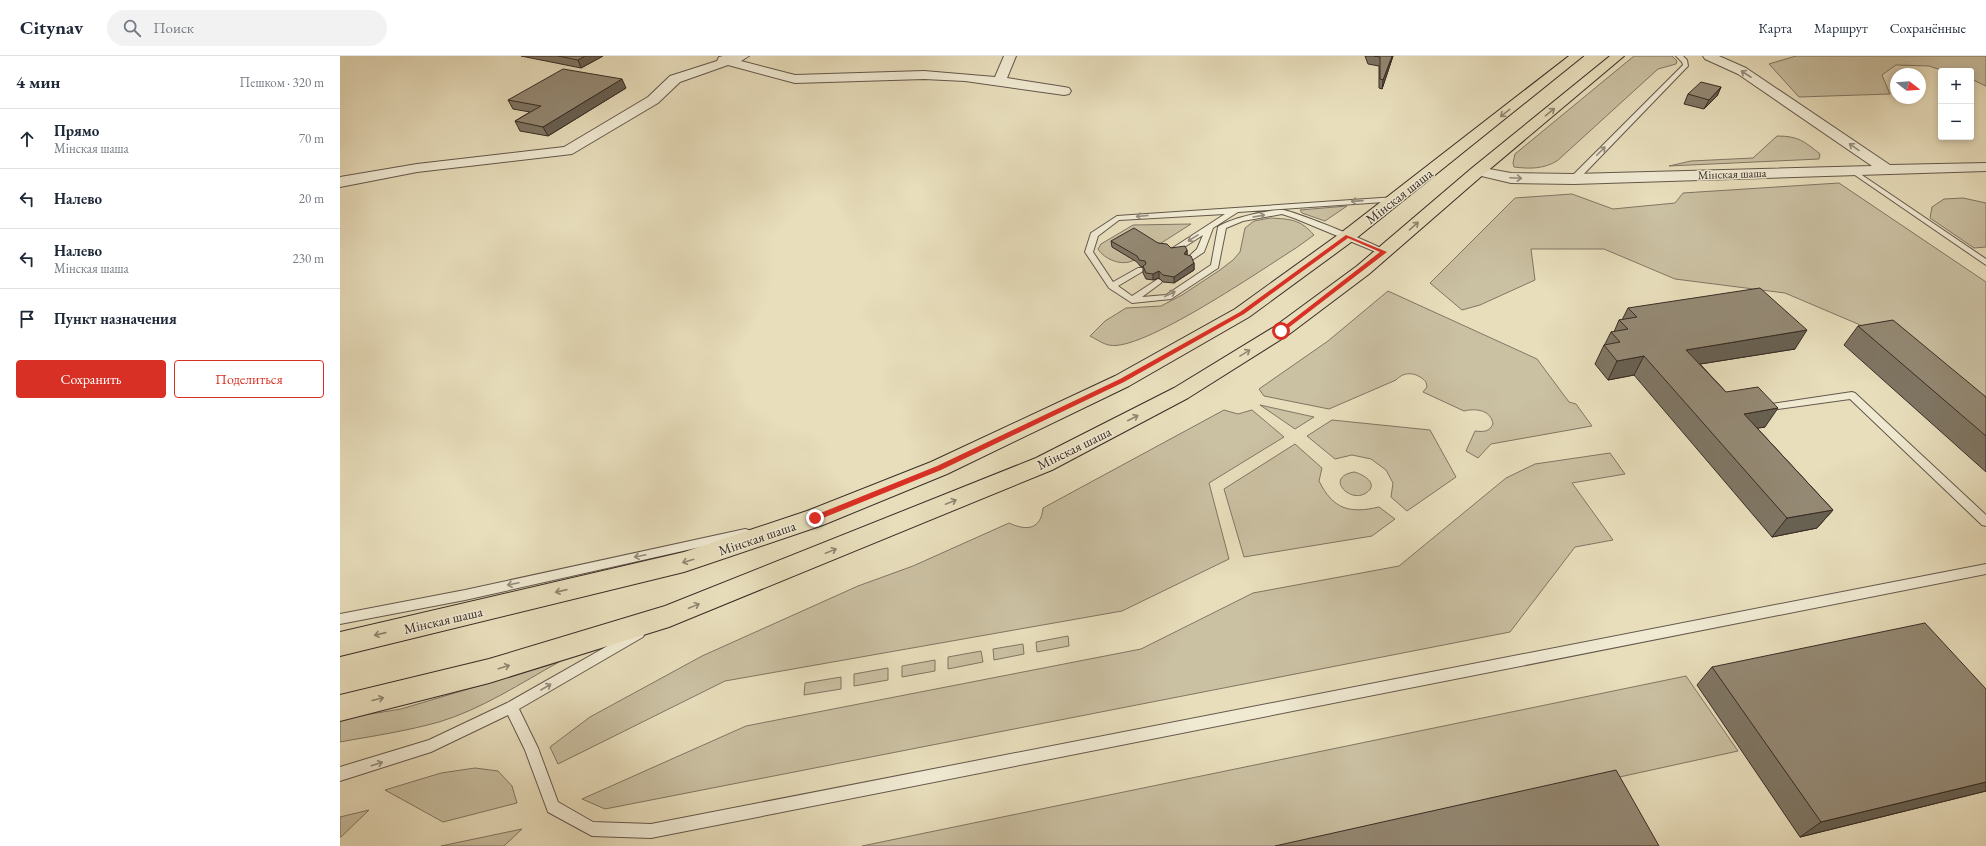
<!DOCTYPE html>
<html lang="ru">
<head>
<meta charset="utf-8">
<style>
  :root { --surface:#fff; --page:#f2f2f3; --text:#1f2937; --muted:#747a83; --line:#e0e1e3; --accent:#d93025 }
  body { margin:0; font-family:"EB Garamond",serif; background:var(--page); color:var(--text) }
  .controls { position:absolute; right:12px; top:12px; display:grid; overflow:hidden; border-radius:4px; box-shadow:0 2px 6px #0003 }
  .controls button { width:36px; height:36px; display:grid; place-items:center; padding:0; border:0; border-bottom:1px solid var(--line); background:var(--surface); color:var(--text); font:20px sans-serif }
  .compass { position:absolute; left:1550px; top:12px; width:36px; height:36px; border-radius:50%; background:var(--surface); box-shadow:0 2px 6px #0003; rotate:107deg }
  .stop { position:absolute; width:12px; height:12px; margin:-9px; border:3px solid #d93025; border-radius:50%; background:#fff }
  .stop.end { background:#d93025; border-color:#fff; box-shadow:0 1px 4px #0008 }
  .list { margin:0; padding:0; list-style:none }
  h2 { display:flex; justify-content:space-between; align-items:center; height:52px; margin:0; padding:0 16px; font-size:17px }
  h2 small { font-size:13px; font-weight:400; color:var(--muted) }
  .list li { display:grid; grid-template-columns:26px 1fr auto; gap:12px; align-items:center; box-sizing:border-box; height:60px; padding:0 16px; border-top:1px solid var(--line) }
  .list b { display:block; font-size:15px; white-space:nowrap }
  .list p { margin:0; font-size:13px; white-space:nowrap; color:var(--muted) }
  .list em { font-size:13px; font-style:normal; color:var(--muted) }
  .actions { display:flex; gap:8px; padding:12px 16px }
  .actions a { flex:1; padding:9px 0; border:1px solid var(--accent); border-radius:4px; text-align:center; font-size:14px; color:var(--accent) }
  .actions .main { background:var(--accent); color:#fff }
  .icon { flex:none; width:22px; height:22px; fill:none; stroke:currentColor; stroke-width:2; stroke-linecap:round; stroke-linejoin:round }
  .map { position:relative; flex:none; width:1646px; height:790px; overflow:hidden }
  header { display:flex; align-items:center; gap:24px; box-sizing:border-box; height:56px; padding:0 20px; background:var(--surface); border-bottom:1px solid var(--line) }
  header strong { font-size:19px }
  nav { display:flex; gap:22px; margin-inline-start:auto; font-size:14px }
  .search { width:280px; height:36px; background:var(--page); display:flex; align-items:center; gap:10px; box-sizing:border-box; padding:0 14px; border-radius:22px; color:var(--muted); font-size:15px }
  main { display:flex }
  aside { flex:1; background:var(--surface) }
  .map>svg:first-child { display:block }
  .green { fill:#cac0a2; stroke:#817664 }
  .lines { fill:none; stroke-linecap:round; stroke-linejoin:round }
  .lane-casing { stroke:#64584b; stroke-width:2 }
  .street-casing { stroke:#64584b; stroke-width:2 }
  .primary-casing { stroke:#382c25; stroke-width:2 }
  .lane { fill:#f0ead3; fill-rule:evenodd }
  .street { fill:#f0ead3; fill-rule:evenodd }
  .primary { fill:#e8debc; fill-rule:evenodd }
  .wall { fill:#7f7664; stroke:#382c25 }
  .shaded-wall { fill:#686051; stroke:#382c25 }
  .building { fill:#948974; stroke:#382c25 }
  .oneway { stroke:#948b7c }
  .oneway2 { stroke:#908570 }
  .route { fill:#d93025 }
  .labels { text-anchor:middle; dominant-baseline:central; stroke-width:3; stroke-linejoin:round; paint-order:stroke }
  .far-street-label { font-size:12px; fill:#382c25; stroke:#f0ead3 }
  .street-label { font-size:14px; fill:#382c25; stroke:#f0ead3 }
</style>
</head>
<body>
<header>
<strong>Citynav</strong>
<div class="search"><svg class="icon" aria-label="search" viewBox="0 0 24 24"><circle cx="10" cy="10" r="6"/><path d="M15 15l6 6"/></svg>Поиск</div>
<nav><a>Карта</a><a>Маршрут</a><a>Сохранённые</a></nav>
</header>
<main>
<aside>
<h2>4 мин<small>Пешком · 320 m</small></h2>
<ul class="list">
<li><svg class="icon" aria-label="ahead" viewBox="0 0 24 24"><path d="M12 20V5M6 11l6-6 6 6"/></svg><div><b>Прямо</b><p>Мінская шаша</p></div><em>70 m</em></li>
<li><svg class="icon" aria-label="left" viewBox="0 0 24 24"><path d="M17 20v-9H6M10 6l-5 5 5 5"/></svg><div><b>Налево</b></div><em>20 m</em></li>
<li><svg class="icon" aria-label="left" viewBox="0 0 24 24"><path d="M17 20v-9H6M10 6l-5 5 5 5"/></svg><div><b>Налево</b><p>Мінская шаша</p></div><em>230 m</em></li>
<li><svg class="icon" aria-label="arrive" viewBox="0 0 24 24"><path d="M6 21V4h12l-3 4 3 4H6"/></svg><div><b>Пункт назначения</b></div></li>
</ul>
<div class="actions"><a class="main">Сохранить</a><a>Поделиться</a></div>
</aside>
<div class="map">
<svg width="1646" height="790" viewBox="0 0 1646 790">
  <rect width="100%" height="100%" fill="#e8debc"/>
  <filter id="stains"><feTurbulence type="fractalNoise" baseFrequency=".005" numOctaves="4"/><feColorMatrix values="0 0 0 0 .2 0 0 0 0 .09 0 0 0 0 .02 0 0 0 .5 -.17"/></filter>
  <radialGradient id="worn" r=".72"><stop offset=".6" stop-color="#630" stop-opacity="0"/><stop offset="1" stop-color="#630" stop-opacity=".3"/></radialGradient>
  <g class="green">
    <path d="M1294 0H1332L1337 5 1336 8 1318 13 1217 105C1203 113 1190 113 1174 111L1173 107 1175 98Z"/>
    <path d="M1456 0H1646V30L1631 23V15H1604L1589 10 1556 9 1542 19 1550 38 1459 41 1429 8Z"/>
    <path d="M1437 80C1458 80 1464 85 1480 98L1479 103 1329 110 1351 105 1413 102Z"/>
    <path d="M1499 127 1646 226V362L1539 277 1445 237 1335 223 1264 193H1191L1195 224 1140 249 1122 254 1090 227 1175 142 1232 138 1273 153 1335 147 1343 137Z"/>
    <path d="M1623 142 1646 147V191L1634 192 1590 162 1592 151 1604 143Z"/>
    <path d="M1007 150 985 165 962 157 960 154Z"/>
    <path d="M930 162C950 163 960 163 974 179L956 192C924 212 801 297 769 289 763 288 756 283 750 280L765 265 786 252 821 250 842 239 880 214 893 204 900 196 905 172 914 165Z"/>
    <path d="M851 168 815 191H772L794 204C782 211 764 203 758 193L761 188 793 169Z"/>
    <path d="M1048 235 1197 303 1229 346 1236 348 1252 370 1151 388 1138 402 1126 395 1135 375C1144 376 1149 376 1153 368 1151 354 1136 352 1124 355L1083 336 1087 331 1086 326C1078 317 1065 314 1056 324L989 353 924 340 919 333 988 285Z"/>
    <path d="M920 349 974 361 955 373Z"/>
    <path d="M884 354 898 358 912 354 944 381 869 427 889 503 782 555 385 625 218 708 210 691 250 661 362 600 518 530 573 510 669 467C686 475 701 474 703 452Z"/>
    <path d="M992 364 1090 374 1116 421 1067 455 1051 441 1053 427 1046 414 1031 403 1012 399 995 403 967 380Z"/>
    <path d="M955 388 982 412 979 425C993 453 1009 458 1039 451L1055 463 1032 480 904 501 884 433Z"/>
    <path d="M1270 397 1285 418 1232 427 1273 484 1235 491 1170 576 265 753 242 743 406 670 801 593 913 537 1059 510 1166 422 1195 408Z"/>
    <path d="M1014 416C1023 418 1040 428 1026 437 1010 448 984 421 1014 416Z"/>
    <path d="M728 580 729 590 697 596 696 586Z"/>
    <path d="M683 588 684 598 654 604 653 593Z"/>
    <path d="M641 595 643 606 608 613V601Z"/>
    <path d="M595 604V615L562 621V610Z"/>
    <path d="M219 606C181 627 142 653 99 666 67 675 33 680 0 686V663L61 653Z"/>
    <path d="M548 612V624L514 630V618Z"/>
    <path d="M1346 620 1398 695 965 790H522Z"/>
    <path d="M501 621V633L464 639 465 627Z"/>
    <path d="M135 712 158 715 172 730 177 747 103 766 45 734 101 717Z"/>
    <path d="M29 754 1 781H0V761Z"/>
    <path d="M182 773 164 790H101Z"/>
  </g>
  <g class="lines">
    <defs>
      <g id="lane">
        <path d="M1336 0H1343L1347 4 1348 10 1237 125H1231V121L1343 9 1342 6Z"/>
        <path d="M1509 113H1513L1646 203V209L1509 115Z"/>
        <path d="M1056 141H1059V145L898 156 873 172 864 196 849 206 845 204 857 193 863 179 835 197H832L828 195 885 158 779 164 758 180 753 196 773 226 798 212H804L805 214 778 230 792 240 818 223 822 225 821 227 802 241 826 239 871 209 878 171C887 163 931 153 943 154 954 155 1041 190 1048 196L1044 198H1041L954 162 942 158 903 165 886 172 878 212 831 243 792 247 769 232 745 196 751 177 777 160Z"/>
        <path d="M1512 336 1515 337 1646 459V470L1642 469 1510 343 1424 355 1419 352 1424 349Z"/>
        <path d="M405 473 409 474 410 477 409 480 405 481 125 544 0 568V558L125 534Z"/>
        <path d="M1646 508V518L311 782 252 780 208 756 185 694 168 659 91 696 0 725V711L89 684 167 647 299 572 303 573 305 577 303 581 179 653 198 692 218 746 253 766 311 768Z"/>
      </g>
      <g id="street">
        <path d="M383 0H409L401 5 455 19 584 15 655 21 664 0H676L667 22 724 31 729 32 731 35 729 38 724 39 625 25 584 23 455 27 388 9 340 26 318 47 232 98 77 116 0 131V121L77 108 224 91 308 41 330 20 377 5 379 1Z"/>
        <path d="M1363 0H1379L1406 12 1550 109 1646 107V115L1234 128 1171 127 1133 118 1131 115 1133 112 1138 111 1171 117 1234 118 1532 110 1398 18 1365 3Z"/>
      </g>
      <g id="primary">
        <path d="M1229 0H1243L1014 184 909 261 789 330 607 418 483 469 344 516 0 600V576L344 496 467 455 591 406 775 320 895 253 1002 176Z"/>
        <path d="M1270 0H1284L1144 118 1029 218 948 279 848 342 712 414 329 571 149 627 0 665V639L149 603 325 550 696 402 834 332 934 271 1017 210 1132 112Z"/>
      </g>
    </defs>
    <use href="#lane" class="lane-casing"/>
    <use href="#street" class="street-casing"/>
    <use href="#primary" class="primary-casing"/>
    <use href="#lane" class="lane"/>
    <use href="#street" class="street"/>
    <use href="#primary" class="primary"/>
  </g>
  <g class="wall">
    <path d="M181 0H263L241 12Z"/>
    <path d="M1025 0H1053L1042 33 1039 32V10L1028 8Z"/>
    <path d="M1381 31 1377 40 1364 53 1344 48 1348 38Z"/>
    <path d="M286 32 208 80 180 75 175 65 190 56 173 53 168 44Z"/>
    <path d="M771 185 818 187 831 192 847 194V199L854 207V214L834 227 823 226 819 222 813 224 806 223 803 217V211L800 210 797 206 772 191Z"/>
    <path d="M1288 252 1455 293 1360 308 1386 336 1425 371 1417 372 1493 454 1477 472 1432 481 1294 319 1268 324 1255 308 1264 289 1265 288 1271 276H1274L1279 264H1282Z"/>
    <path d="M1518 270 1646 341V416L1504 289Z"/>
    <path d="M1372 611 1646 735 1460 781 1357 629Z"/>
  </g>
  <g class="shaded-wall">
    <path d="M245 0H263L241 12 238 4Z"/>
    <path d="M1052 0H1053L1042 33 1043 24Z"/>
    <path d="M282 23 286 32 208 80 203 71Z"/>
    <path d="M1381 31 1377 40 1364 53 1369 44Z"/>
    <path d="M847 194V200L844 198Z"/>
    <path d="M854 207V214L834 227V221Z"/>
    <path d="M819 215V222L813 224V218Z"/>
    <path d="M1467 274 1455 293 1335 312 1346 294Z"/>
    <path d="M1304 300 1294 319 1268 324 1277 305Z"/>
    <path d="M1438 352 1425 371 1391 377 1404 358Z"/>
    <path d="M1493 454 1477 472 1432 481 1447 462Z"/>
    <path d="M1646 726V735L1460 781 1481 766Z"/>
  </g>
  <g class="building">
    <path d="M218 0H245L238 4Z"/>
    <path d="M1034 0H1052L1043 24 1040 23V1Z"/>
    <path d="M223 13 282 23 203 71 175 65 201 50 168 44Z"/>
    <path d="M1361 26 1381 31 1369 44 1348 38Z"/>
    <path d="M794 172 818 187 827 188 831 192 845 190 847 194 844 198 851 200 854 207 834 221 823 219 819 215 813 218 806 217 803 210 806 208 805 205 799 204 797 200 771 185Z"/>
    <path d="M1420 232 1467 274 1346 294 1386 336 1418 331 1438 352 1404 358 1493 454 1447 462 1304 300 1277 305 1264 289 1280 286 1271 276 1288 273 1279 264 1297 261 1288 252Z"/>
    <path d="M1553 264 1646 341V380L1518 270Z"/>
    <path d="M1585 567 1646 633V726L1481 766 1372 611Z"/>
    <path d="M1276 714 1319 790H935Z"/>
  </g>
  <defs><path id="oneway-shaft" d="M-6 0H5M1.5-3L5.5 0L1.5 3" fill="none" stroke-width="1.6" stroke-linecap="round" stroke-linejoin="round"/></defs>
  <g class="oneway">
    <use href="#oneway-shaft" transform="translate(1406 18) rotate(-147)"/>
    <use href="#oneway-shaft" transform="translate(1514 91) rotate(-145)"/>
    <use href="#oneway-shaft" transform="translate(1261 95) rotate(-45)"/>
    <use href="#oneway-shaft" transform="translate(1176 122) rotate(3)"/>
    <use href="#oneway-shaft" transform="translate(1017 145) rotate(176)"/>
    <use href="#oneway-shaft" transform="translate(802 160) rotate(175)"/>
    <use href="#oneway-shaft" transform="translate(919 160) rotate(-10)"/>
    <use href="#oneway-shaft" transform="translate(853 182) rotate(148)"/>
    <use href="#oneway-shaft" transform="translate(830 238) rotate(-26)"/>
    <use href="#oneway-shaft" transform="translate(300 500) rotate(168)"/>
    <use href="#oneway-shaft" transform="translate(173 528) rotate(168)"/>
    <use href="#oneway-shaft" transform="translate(206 631) rotate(-30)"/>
    <use href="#oneway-shaft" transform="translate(37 708) rotate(-18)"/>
  </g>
  <g class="oneway2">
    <use href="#oneway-shaft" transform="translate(1210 56) rotate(-39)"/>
    <use href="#oneway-shaft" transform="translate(1165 57) rotate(142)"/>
    <use href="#oneway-shaft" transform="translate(1074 170) rotate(-41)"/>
    <use href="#oneway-shaft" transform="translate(905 297) rotate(-32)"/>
    <use href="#oneway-shaft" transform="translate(793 362) rotate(-27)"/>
    <use href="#oneway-shaft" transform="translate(611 446) rotate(-22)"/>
    <use href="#oneway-shaft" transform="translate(491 495) rotate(-22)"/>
    <use href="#oneway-shaft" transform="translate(348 505) rotate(163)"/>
    <use href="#oneway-shaft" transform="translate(221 535) rotate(167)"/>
    <use href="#oneway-shaft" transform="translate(354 550) rotate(-22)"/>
    <use href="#oneway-shaft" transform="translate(40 578) rotate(167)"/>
    <use href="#oneway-shaft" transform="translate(164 611) rotate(-17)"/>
    <use href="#oneway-shaft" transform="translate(38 643) rotate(-14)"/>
  </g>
  <path class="route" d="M1006 179 1047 196 943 276 938 275 1040 196 1008 182 904 258 784 326 601 414 478 464H473V460L597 410 780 323 900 256Z"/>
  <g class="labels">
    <g class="far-street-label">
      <text transform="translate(1392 118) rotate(-2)">Мінская шаша</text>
    </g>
    <g class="street-label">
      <text transform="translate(1059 140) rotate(-38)">Мінская шаша</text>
      <text transform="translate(734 392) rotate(-26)">Мінская шаша</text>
      <text transform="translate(417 482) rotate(-19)">Мінская шаша</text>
      <text transform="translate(103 564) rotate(-13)">Мінская шаша</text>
    </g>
  </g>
  <rect width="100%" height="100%" filter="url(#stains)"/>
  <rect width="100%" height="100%" fill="url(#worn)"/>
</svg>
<div class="controls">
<button>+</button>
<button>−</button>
</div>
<svg class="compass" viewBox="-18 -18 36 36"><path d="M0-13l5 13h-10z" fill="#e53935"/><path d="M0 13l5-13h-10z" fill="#747a83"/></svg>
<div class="stop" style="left:941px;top:275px"></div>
<div class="stop end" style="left:475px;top:462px"></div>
</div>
</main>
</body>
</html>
